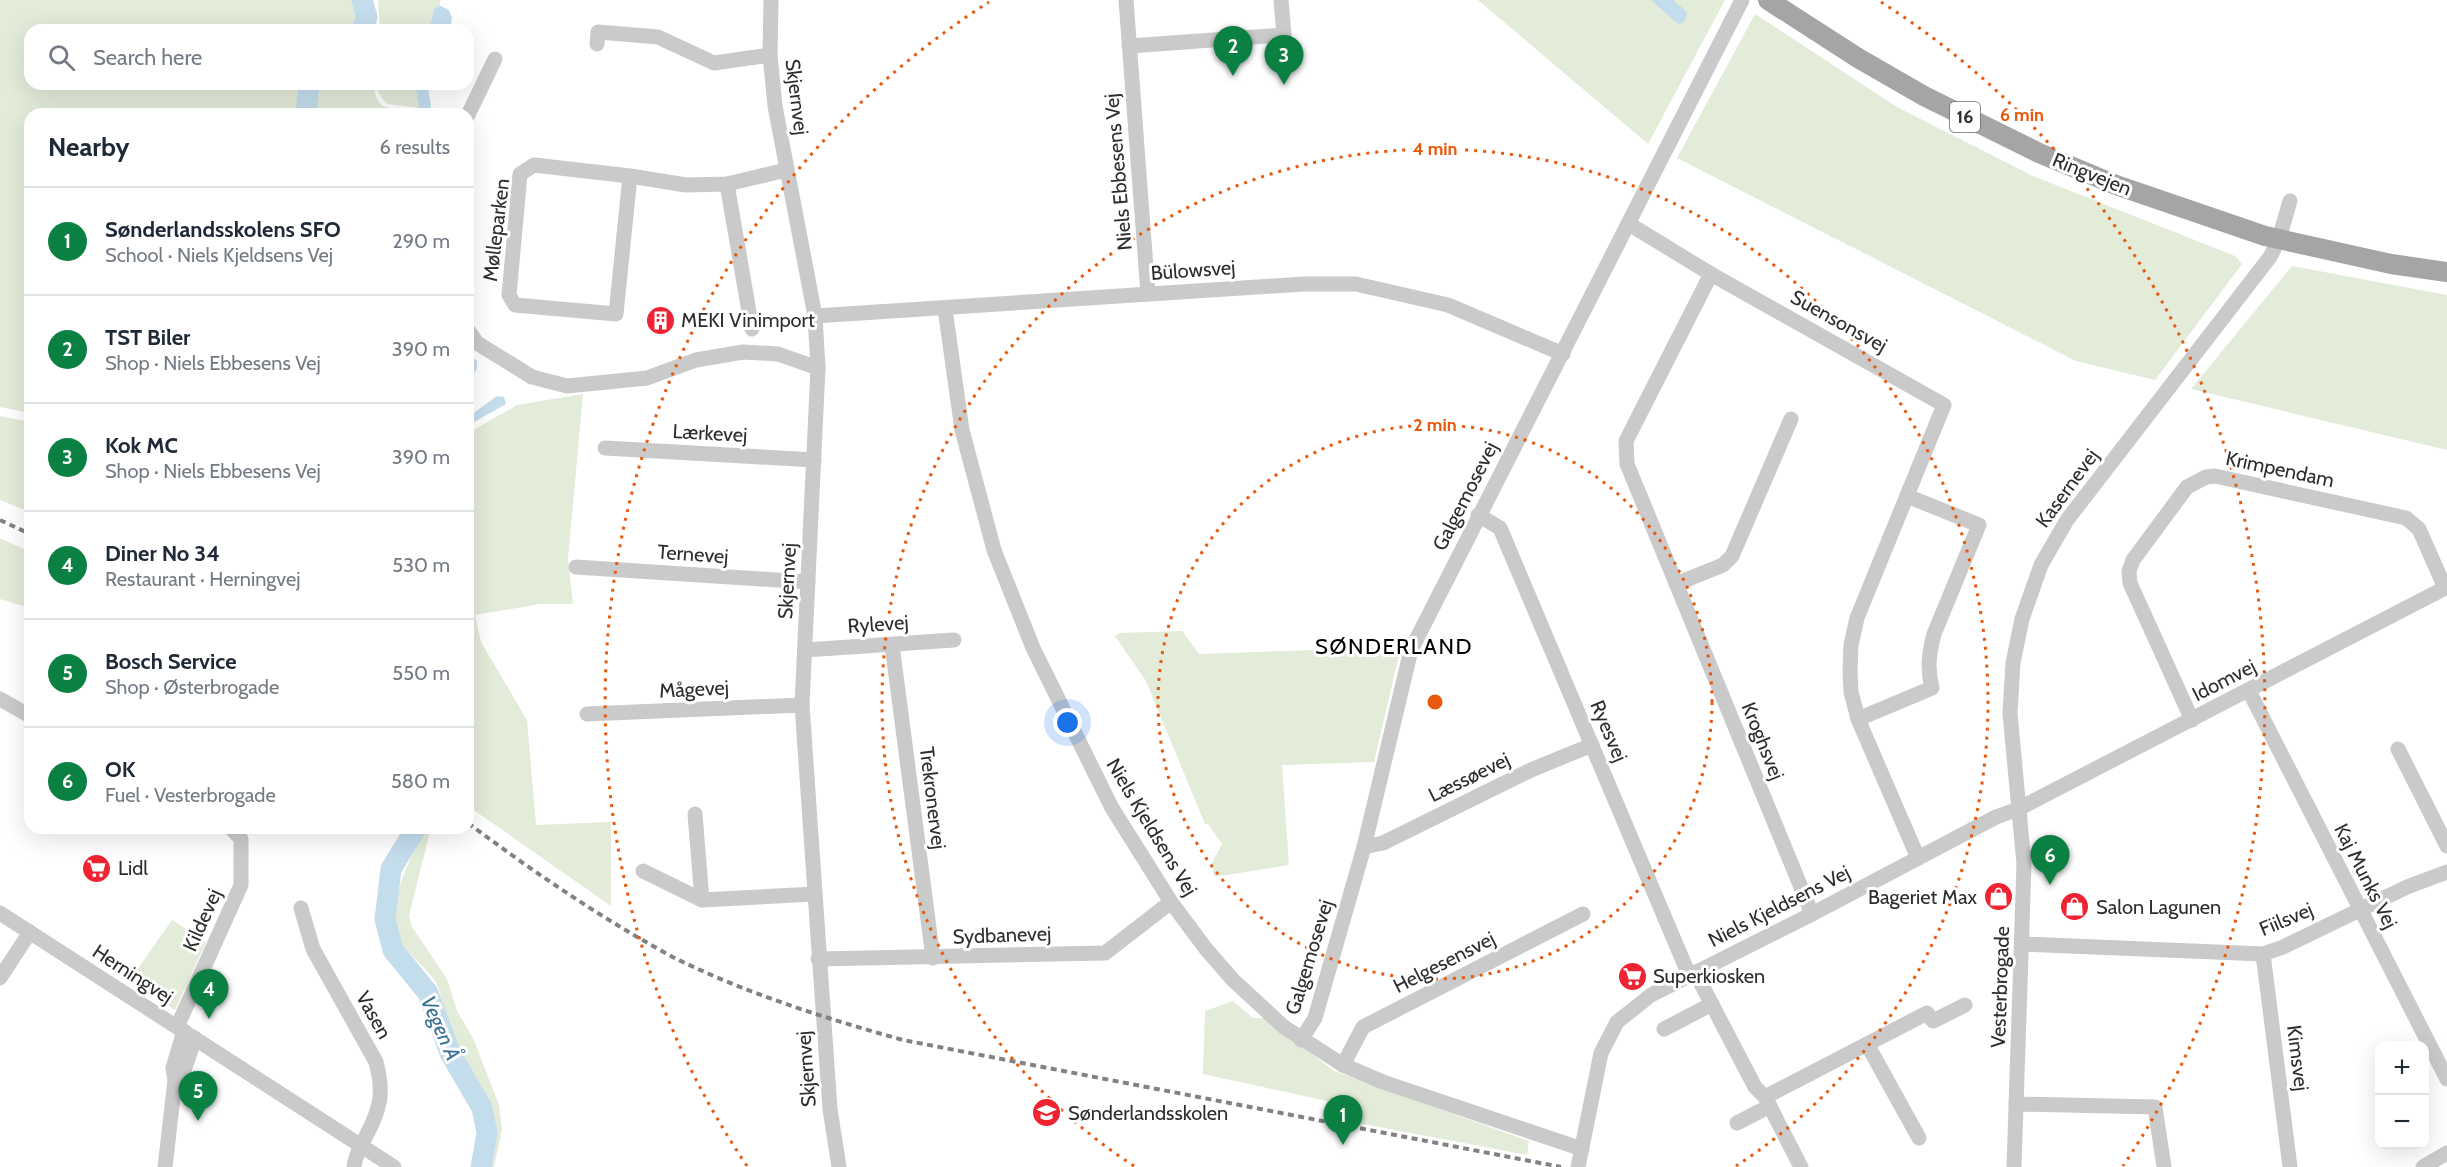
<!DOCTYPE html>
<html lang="en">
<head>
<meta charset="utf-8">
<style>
  :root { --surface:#fff; --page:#f2f2f3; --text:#1f2937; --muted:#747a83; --line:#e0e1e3; --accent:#0b8043 }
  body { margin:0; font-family:Cabin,sans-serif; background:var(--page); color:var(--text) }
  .controls { position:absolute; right:18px; bottom:18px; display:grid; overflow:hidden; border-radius:12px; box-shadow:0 6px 24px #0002 }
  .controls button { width:54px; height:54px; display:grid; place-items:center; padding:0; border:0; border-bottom:2px solid var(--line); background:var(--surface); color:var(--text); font:30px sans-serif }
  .you { position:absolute; left:1068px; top:723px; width:21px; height:21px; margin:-15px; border:4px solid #fff; border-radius:50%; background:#1a73e8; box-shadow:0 0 0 9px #1a73e833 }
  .badge { display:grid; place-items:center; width:39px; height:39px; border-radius:50%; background:var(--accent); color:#fff; font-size:20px; font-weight:700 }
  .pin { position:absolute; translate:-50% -50px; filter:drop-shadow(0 2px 3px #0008) }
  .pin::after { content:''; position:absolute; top:32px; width:21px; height:18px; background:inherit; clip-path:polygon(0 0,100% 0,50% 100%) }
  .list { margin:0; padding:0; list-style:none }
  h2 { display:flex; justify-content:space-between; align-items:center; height:78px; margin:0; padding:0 24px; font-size:26px }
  h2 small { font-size:20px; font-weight:400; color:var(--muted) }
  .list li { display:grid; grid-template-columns:39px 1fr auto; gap:18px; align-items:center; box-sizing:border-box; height:108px; padding:0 24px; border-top:2px solid var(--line) }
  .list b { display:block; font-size:22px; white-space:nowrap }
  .list p { margin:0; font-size:20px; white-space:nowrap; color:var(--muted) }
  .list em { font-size:20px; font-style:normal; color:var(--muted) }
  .icon { flex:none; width:33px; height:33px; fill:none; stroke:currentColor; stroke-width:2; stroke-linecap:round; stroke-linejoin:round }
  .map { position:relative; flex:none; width:2447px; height:1167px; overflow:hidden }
  .search { position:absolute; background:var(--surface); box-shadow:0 6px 24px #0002; left:24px; top:24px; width:450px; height:66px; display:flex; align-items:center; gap:15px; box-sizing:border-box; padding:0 21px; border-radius:18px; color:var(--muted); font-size:22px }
  .panel { position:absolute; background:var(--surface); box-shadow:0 6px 24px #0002; left:24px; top:108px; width:450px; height:726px; border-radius:18px }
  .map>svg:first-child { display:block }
  .green { fill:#e3ebd9 }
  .water { fill:#c4dded }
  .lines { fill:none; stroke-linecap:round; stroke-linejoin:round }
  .canal { stroke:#c4dded; stroke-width:12 }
  .river { stroke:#c4dded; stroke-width:21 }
  .minor { stroke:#cacaca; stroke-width:15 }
  .major { stroke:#a5a5a5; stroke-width:20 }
  .rail { stroke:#828282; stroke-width:4; stroke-dasharray:6 4.5; stroke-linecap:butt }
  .ring { fill:none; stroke:#e8590c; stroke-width:3; stroke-dasharray:3 6 }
  .labels { text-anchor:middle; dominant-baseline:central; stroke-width:6; stroke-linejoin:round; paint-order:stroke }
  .shield { fill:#fff; stroke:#6c6c6c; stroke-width:1.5 }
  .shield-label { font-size:18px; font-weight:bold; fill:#2d2d2d }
  .street-label { font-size:20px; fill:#2d2d2d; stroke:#fff }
  .poi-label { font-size:20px; fill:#2d2d2d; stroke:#fff; text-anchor:start }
  .water-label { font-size:21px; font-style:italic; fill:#366f93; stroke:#fff }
  .quarter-label { font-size:22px; letter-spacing:1.5px; fill:#000; stroke:#fff }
  .centre { fill:#e8590c; stroke:#fff; stroke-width:3 }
  .ring-label { font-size:18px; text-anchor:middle; font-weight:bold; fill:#e8590c; stroke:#fff; stroke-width:6; stroke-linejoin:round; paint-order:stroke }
</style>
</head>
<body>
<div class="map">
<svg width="2447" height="1167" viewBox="0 0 2447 1167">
  <rect width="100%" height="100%" fill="#fff"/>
  <g class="green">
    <path d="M0 0H357L360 9 357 30H30V84H305L302 114H30V413L0 407Z"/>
    <path d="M378 0H441L439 5 434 9 429 30H380Z"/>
    <path d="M1478 0H1725L1648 144Z"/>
    <path d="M1755 14 1897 107 2033 176 2235 256 2242 264 2155 380 2076 361 1677 158Z"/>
    <path d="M316 84H374C375 120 403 103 421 114H313Z"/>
    <path d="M377 84H416L423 105 420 108 387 104 379 94Z"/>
    <path d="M2292 266 2447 295V450L2191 389Z"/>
    <path d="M583 394 568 559 573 604H540L475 615 481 642 527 720 536 825 611 822V906L468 806V433L517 405Z"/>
    <path d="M0 416 30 422V512L0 500Z"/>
    <path d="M0 538 30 552V608L0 599Z"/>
    <path d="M1182 631 1199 654 1401 647 1374 762 1282 765 1289 865 1214 877 1212 863 1222 844 1208 824H1205L1146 681 1115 636 1120 633Z"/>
    <path d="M426 828H431L409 915 412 927 447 979 457 1011 473 1038 499 1105 502 1130 494 1167H488C489 1155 495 1143 495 1131 495 1094 458 1068 447 1034 443 1019 443 993 435 981 425 966 408 955 399 939 382 910 412 855 426 828Z"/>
    <path d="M172 920 206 942 175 1010 130 980Z"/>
    <path d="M1233 1001 1253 1018H1264L1334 1071 1529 1141 1527 1155 1326 1117 1327 1101 1203 1074 1205 1011Z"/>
  </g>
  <g class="water">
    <path d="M1651 0H1673L1687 12C1686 19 1685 22 1678 24Z"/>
    <path d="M439 5 449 10 452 18 450 30H429L434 9Z"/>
    <path d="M416 84H436L424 93 426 105H423Z"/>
    <path d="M468 353 477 361V368L468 385Z"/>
    <path d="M497 396 504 397 506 404 474 422 468 423V417Z"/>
  </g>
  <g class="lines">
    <path class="canal" d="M421 84 425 105 423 114"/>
    <g class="river">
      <path d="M362 0 367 17 362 30"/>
      <path d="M306 114 309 84"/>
      <path d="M416 828 391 869 385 919 393 950 428 993 450 1053 482 1108 487 1133 481 1167"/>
    </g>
    <g class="minor">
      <path d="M771 0 770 55 775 106 815 316 818 368 802 705 830 1109 839 1167"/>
      <path d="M1126 0 1148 294"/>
      <path d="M597 44 598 32 658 37 714 63 770 55"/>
      <path d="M1129 46 1284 35 1281 0"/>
      <path d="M468 115 495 59"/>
      <path d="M630 176 534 165 520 174 509 295 515 305 616 314 630 176 686 185 727 184 786 170"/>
      <path d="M727 184 752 329"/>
      <path d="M1629 224 1711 274 1944 405 1857 618 1851 645 1850 670 1851 692 1858 719 1918 858"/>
      <path d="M1711 274 1626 441 1627 464 1812 914"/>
      <path d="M945 309 962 430 994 550 1033 648 1112 808 1171 902 1206 949 1233 980 1284 1027 1343 1065 1383 1082 1582 1149"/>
      <path d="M815 316 1304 284H1356L1448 305 1563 354"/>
      <path d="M468 330 477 343 532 377 567 386 647 378 696 360 743 352 778 354 818 368"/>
      <path d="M605 448 814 460"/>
      <path d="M1478 515 1500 528 1689 975"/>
      <path d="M576 567 808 582"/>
      <path d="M1676 584 1723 565 1732 556 1791 419"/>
      <path d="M892 645 933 958"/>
      <path d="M805 650 954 640"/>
      <path d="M2249 691 2447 1079"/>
      <path d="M0 699 30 716"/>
      <path d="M587 714 802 705"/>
      <path d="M1858 719 1932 688C1927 668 1929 653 1934 634L1979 525 1907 496"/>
      <path d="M2192 720 2130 583 2129 571 2133 560 2187 487 2206 477 2215 476 2406 518 2419 529 2445 588"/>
      <path d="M2398 749 2447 846"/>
      <path d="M695 814 702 900"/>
      <path d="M1364 847 1383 843 1531 770 1592 745"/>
      <path d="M643 871 702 900 815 894"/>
      <path d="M301 908 313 949 376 1062C384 1092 381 1108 366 1136 361 1147 355 1155 354 1167"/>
      <path d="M0 913 394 1167"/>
      <path d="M2023 944 2263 954 2283 947 2407 887 2447 872"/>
      <path d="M2263 954 2290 1167"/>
      <path d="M818 959 1105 953 1171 902"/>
      <path d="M1695 972 1755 1087 1765 1097"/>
      <path d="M0 978 30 932"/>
      <path d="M177 1027 241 885V839L231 828"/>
      <path d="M1664 1029 1712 1004"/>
      <path d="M1301 1040 1315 1018 1364 847 1411 650 1742 0"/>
      <path d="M1867 1044 1919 1138"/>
      <path d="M1343 1065 1363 1027 1583 914"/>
      <path d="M175 1080 183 1073 195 1038"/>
      <path d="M2016 1104 2155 1107 2164 1167"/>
      <path d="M1737 1123 1770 1106"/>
      <path d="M165 1167 175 1080 173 1068 184 1031"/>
      <path d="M1578 1167 1601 1053 1617 1022 1651 995 1812 914 1996 817 2018 809 2447 587"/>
      <path d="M1801 1167 1765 1097 1927 1013 1933 1021 1965 1005"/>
      <path d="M2014 1167 2024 864 2010 713 2013 663 2022 619 2041 565 2067 520 2270 257 2279 239 2290 201"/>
      <path d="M2423 1167 2447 1153"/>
    </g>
    <path class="major" d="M1768 0 1858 58 1924 96 2039 153 2116 185 2265 236 2391 264 2447 272"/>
    <g class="rail">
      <path d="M0 520 30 534"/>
      <path d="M468 823C523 864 579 903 639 938 653 946 668 955 683 962 754 996 828 1019 903 1040L1561 1167"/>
    </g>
  </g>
  <g class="ring">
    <circle cx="1435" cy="702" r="277"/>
    <path d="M1134 1166A553 553 0 1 1 1736 1166"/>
    <path d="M747 1166A830 830 0 0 1 989 2M1881 2A830 830 0 0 1 2123 1166"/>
  </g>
  <defs>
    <symbol id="building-disc" viewBox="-11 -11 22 22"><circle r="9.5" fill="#ef2331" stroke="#fff"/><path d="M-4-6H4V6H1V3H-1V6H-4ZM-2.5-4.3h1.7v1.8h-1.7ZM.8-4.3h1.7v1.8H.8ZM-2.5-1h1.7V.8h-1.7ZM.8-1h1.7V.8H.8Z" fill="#fff"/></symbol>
    <symbol id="supermarket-disc" viewBox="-11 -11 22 22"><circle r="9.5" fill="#ef2331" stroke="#fff"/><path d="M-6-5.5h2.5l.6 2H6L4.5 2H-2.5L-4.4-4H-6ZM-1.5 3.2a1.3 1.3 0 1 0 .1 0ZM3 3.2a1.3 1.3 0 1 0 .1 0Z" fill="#fff"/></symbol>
    <symbol id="shop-disc" viewBox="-11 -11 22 22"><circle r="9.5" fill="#ef2331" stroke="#fff"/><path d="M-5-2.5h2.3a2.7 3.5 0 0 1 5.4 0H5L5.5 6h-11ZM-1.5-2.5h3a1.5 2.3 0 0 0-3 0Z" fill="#fff"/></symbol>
    <symbol id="school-disc" viewBox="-11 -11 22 22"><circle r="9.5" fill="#ef2331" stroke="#fff"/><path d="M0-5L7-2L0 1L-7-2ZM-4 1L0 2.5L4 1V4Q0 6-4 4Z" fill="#fff"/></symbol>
  </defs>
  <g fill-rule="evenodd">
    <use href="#building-disc" x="644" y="304" width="33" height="33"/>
    <use href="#supermarket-disc" x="80" y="852" width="33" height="33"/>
    <use href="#shop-disc" x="1982" y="880" width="33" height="33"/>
    <use href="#shop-disc" x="2058" y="890" width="33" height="33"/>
    <use href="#supermarket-disc" x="1616" y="960" width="33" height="33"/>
    <use href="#school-disc" x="1030" y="1096" width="33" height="33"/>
  </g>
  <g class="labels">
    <rect class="shield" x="1950" y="102" width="30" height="30" rx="4.5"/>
    <g class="shield-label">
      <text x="1965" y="117">16</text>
    </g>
    <g class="street-label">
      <text transform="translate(797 97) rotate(83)">Skjernvej</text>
      <text transform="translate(1118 172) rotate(-95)">Niels Ebbesens Vej</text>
      <text transform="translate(2092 174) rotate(22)">Ringvejen</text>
      <text transform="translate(496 230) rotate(-83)">Mølleparken</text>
      <text transform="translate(1193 270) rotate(-4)">Bülowsvej</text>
      <text transform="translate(1839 321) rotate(29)">Suensonsvej</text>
      <text transform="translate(710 433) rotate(3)">Lærkevej</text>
      <text transform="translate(2280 469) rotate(12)">Krimpendam</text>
      <text transform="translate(2067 488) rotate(-54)">Kasernevej</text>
      <text transform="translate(1465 496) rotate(-63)">Galgemosevej</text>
      <text transform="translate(693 554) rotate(4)">Ternevej</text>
      <text transform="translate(787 581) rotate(-87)">Skjernvej</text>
      <text transform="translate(878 624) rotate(-4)">Rylevej</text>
      <text transform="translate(2224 680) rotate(-27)">Idomvej</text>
      <text transform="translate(694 689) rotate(-3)">Mågevej</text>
      <text transform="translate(1609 731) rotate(67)">Ryesvej</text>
      <text transform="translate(1763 741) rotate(68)">Kroghsvej</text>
      <text transform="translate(1469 777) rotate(-26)">Læssøevej</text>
      <text transform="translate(933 798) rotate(83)">Trekronervej</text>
      <text transform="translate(1152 827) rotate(59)">Niels Kjeldsens Vej</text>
      <text transform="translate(2366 876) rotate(63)">Kaj Munks Vej</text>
      <text transform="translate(1779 906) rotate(-27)">Niels Kjeldsens Vej</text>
      <text transform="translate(2286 919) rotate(-23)">Fiilsvej</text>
      <text transform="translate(202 920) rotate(-66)">Kildevej</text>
      <text transform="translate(1002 935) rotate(-2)">Sydbanevej</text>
      <text transform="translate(1309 957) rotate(-73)">Galgemosevej</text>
      <text transform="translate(1444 962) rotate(-27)">Helgesensvej</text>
      <text transform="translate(133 974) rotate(33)">Herningvej</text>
      <text transform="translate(2000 987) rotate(-88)">Vesterbrogade</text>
      <text transform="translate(374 1015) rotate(61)">Vasen</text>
      <text transform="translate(2298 1058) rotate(83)">Kimsvej</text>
      <text transform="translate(806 1069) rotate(-94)">Skjernvej</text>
    </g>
    <g class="poi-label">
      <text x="681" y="320">MEKI Vinimport</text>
      <text x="118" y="868">Lidl</text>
      <text x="1977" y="897" text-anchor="end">Bageriet Max</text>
      <text x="2096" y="907">Salon Lagunen</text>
      <text x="1653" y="976">Superkiosken</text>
      <text x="1068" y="1113">Sønderlandsskolen</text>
    </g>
    <g class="water-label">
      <text transform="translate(441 1028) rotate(66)">Vegen Å</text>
    </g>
    <g class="quarter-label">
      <text x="1394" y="646">SØNDERLAND</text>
    </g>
  </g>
  <circle cx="1435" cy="702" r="9" class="centre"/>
  <g class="ring-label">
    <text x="2022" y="121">6 min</text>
    <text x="1435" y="155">4 min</text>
    <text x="1435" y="431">2 min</text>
  </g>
</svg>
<div class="controls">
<button>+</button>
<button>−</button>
</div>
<div class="you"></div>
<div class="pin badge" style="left:1343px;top:1145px">1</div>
<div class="pin badge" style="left:1233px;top:76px">2</div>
<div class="pin badge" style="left:1284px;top:85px">3</div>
<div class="pin badge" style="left:209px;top:1019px">4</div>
<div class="pin badge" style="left:198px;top:1121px">5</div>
<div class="pin badge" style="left:2050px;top:885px">6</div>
<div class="search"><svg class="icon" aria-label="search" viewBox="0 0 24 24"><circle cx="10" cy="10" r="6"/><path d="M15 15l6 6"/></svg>Search here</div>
<section class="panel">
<h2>Nearby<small>6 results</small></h2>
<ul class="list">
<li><span class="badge">1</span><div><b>Sønderlandsskolens SFO</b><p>School · Niels Kjeldsens Vej</p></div><em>290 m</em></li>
<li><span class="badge">2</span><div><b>TST Biler</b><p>Shop · Niels Ebbesens Vej</p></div><em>390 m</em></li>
<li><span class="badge">3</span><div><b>Kok MC</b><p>Shop · Niels Ebbesens Vej</p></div><em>390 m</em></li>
<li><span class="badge">4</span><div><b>Diner No 34</b><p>Restaurant · Herningvej</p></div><em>530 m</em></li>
<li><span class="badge">5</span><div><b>Bosch Service</b><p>Shop · Østerbrogade</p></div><em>550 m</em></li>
<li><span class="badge">6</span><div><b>OK</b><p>Fuel · Vesterbrogade</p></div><em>580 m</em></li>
</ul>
</section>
</div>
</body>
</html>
